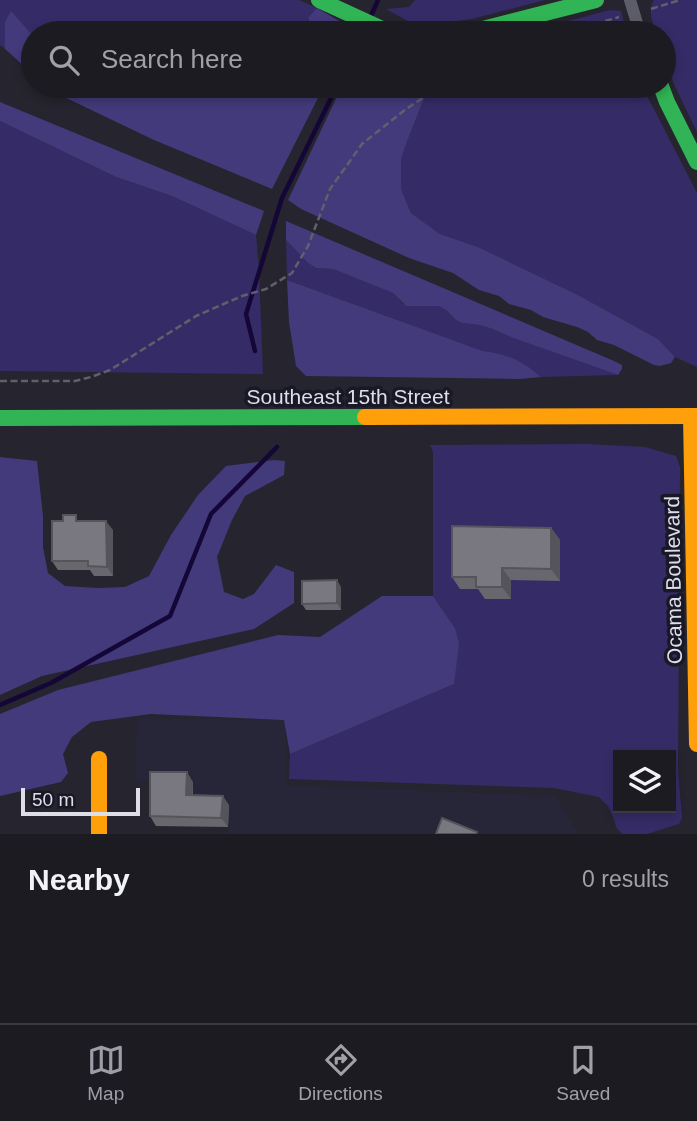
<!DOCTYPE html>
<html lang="en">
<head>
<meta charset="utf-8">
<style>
  :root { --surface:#1c1b22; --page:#25242a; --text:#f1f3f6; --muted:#a0a1a5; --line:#3a3940; --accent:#9e9da7 }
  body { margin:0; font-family:Helvetica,sans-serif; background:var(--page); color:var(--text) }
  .controls { position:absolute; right:21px; bottom:21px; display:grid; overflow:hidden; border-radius:0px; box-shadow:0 4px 10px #0003 }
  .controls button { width:63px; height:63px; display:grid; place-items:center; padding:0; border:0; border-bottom:2px solid var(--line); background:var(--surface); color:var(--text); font:35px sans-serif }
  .scale { position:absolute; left:21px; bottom:18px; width:119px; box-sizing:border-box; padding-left:7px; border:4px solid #dedee8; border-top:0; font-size:19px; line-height:24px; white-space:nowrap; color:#dedee8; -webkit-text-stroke:5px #191827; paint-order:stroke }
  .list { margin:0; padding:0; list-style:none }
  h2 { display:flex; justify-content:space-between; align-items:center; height:91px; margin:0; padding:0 28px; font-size:30px }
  h2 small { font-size:23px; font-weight:400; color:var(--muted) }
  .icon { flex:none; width:38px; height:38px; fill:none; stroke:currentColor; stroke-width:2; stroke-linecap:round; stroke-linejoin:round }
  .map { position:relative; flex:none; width:697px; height:834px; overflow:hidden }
  .search { position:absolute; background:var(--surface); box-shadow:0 4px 10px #0003; left:21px; right:21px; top:21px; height:77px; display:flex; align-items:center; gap:18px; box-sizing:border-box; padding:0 24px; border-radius:38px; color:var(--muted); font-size:26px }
  .sheet { height:189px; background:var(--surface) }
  nav { display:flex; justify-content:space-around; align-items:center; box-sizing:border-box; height:98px; border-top:2px solid var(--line); background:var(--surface); font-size:19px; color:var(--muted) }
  nav a { display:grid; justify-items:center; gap:4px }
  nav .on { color:var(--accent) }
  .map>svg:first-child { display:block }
  .built { fill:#272639 }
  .green { fill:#352c67; fill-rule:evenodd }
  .forest { fill:#433a7b }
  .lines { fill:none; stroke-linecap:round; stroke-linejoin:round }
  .stream { stroke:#140637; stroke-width:4.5 }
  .path { stroke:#61606a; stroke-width:2.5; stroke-dasharray:7 3.5; stroke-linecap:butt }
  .street { stroke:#5d5d69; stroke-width:12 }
  .fast { stroke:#30b455; stroke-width:16 }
  .slow { stroke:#ff9f0a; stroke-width:16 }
  .wall { fill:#68676e }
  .shaded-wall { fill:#55545a }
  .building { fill:#797880; stroke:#55545a; stroke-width:2 }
  .labels { text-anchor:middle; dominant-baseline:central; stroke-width:7; stroke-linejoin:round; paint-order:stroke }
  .street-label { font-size:21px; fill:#dedee8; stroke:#191827 }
</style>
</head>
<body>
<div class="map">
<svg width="697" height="834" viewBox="0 0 697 834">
  <rect width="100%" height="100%" fill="#26242e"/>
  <path class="built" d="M137 718 285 720V785L555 796 579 834H228L229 806 192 805 193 782 135 781Z"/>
  <g class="green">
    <path d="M0 0H299L317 8 308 19 314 33H33V36L24 27 5 22V49L0 45Z"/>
    <path d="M415 0H545L472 19 417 26 386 9 409 7Z"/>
    <path d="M654 0H697V132L673 82 664 55V33H656C653 23 647 10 654 0Z"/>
    <path d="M610 10 621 11 627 33H523Z"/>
    <path d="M429 86H642L697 193V367L675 357 658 339 578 295 478 247 440 234 411 213 401 189V159L408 139Z"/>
    <path d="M0 121 116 177 172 196 256 235 259 270 263 374 0 371Z"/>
    <path d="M286 240 308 263 316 268 333 269 393 293 403 304 410 306H439L446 310 456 320 462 323 479 325 493 329 513 338 618 375 541 377C524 362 506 354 483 351L287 280Z"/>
    <path d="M587 444 645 447 676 456 680 467 678 771 682 818 679 824 647 834H622L616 827 614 819 608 806 599 797 554 788 289 779 290 754 454 684 455 628 433 596V452L430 445ZM618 755H671V808H618Z"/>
  </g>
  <g class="forest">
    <path d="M317 8 353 29 351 33H314L308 18Z"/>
    <path d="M11 11 33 36V74L5 49V22Z"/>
    <path d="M48 86H324L272 189 154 140 60 95Z"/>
    <path d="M342 86H429L408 139 401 159V189L411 213 440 234 478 247 578 295 658 339 675 357 671 363 660 366 654 365 614 345 597 340 588 332 577 327 543 317 531 310 509 304 499 296 479 290 453 273 409 258 301 209 288 200Z"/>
    <path d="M0 102 264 211 256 235 172 196 116 177 0 121Z"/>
    <path d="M286 221 614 361 622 365V369L618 375 513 338 493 329 479 325 462 323 456 320 446 310 439 306H406L393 293 333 269 316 268 308 263 286 240Z"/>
    <path d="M287 280 483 351C508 354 523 361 541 377L520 379 306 376 296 366 289 322Z"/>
    <path d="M0 457 37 461 43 516V547L48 573 65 586 98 588 125 587 149 576 171 535 198 495 226 466 274 460 285 461 284 475 245 496 232 520 217 557 224 592 243 599 254 594 276 565 294 572V603L254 629 42 676 0 695Z"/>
    <path d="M382 596H433L455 628 459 644 454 684 290 754 284 720 151 714 91 722 72 737 63 754 68 773 61 782 0 796V714L58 690 278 635 320 637Z"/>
  </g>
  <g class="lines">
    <g class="stream">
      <path d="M370 18 378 0"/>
      <path d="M255 351 246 314 282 198 337 86"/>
      <path d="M0 705 51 683 170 616 211 514 277 447"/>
    </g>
    <g class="path">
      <path d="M651 9 680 0"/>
      <path d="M565 33 619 17"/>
      <path d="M0 381H75L91 377 110 370 196 316 242 296 266 289 292 273 308 246 330 189 362 144 406 109 441 86"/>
    </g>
    <path class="street" d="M630 0 640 33"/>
    <g class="fast">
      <path d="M319 0 391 33"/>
      <path d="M467 33 596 0"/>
      <path d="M661 86 667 102 697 162"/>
      <path d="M0 418 365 417"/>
    </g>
    <g class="slow">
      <path d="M691 416 697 744"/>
      <path d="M365 417 697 416"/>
      <path d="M99 759V834"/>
    </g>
  </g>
  <g class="wall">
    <path d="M80 521 113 530V576H94L90 570H58L52 561Z"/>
    <path d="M551 528 560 540V581L511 580V599H485L478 589H460L452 577Z"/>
    <path d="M341 587V610H306L302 604Z"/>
    <path d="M193 782V795L229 805 228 827 156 826 150 816Z"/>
  </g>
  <g class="shaded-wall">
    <path d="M106 521 113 530V576L107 567Z"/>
    <path d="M551 528 560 540V581L551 569Z"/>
    <path d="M502 568 511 580V599L502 587Z"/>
    <path d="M337 580 341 587V610L337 603Z"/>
    <path d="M187 772 193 782 192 805 186 795Z"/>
    <path d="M223 796 229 805 228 827 221 818Z"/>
  </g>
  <g class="building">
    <path d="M63 515H76V521H106L107 567 88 566V561H52V521H63Z"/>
    <path d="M452 526 551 528V569L502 568V587H476V577H452Z"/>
    <path d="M337 580V603L302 604V581Z"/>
    <path d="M150 772H187L186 795 223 796 221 818 150 816Z"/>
    <path d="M442 818 477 832 476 834H436Z"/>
  </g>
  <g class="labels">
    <g class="street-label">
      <text x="348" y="396">Southeast 15th Street</text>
      <text transform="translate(673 580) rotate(-91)">Ocama Boulevard</text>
    </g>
  </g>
</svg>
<div class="controls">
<button><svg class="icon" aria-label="layers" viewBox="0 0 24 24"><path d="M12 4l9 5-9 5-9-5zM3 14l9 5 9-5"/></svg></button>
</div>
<div class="scale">50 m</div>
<div class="search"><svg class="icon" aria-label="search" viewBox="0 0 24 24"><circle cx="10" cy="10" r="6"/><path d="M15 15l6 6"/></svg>Search here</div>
</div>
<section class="sheet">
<h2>Nearby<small>0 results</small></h2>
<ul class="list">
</ul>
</section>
<nav>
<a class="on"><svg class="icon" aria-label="map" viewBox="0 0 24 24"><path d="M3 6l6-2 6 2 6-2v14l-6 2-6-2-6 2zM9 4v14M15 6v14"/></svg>Map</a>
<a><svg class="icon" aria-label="directions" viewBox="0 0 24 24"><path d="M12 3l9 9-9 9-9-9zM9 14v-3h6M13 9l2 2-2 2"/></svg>Directions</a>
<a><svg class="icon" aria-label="saved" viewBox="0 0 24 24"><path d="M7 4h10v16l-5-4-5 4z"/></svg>Saved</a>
</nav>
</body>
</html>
